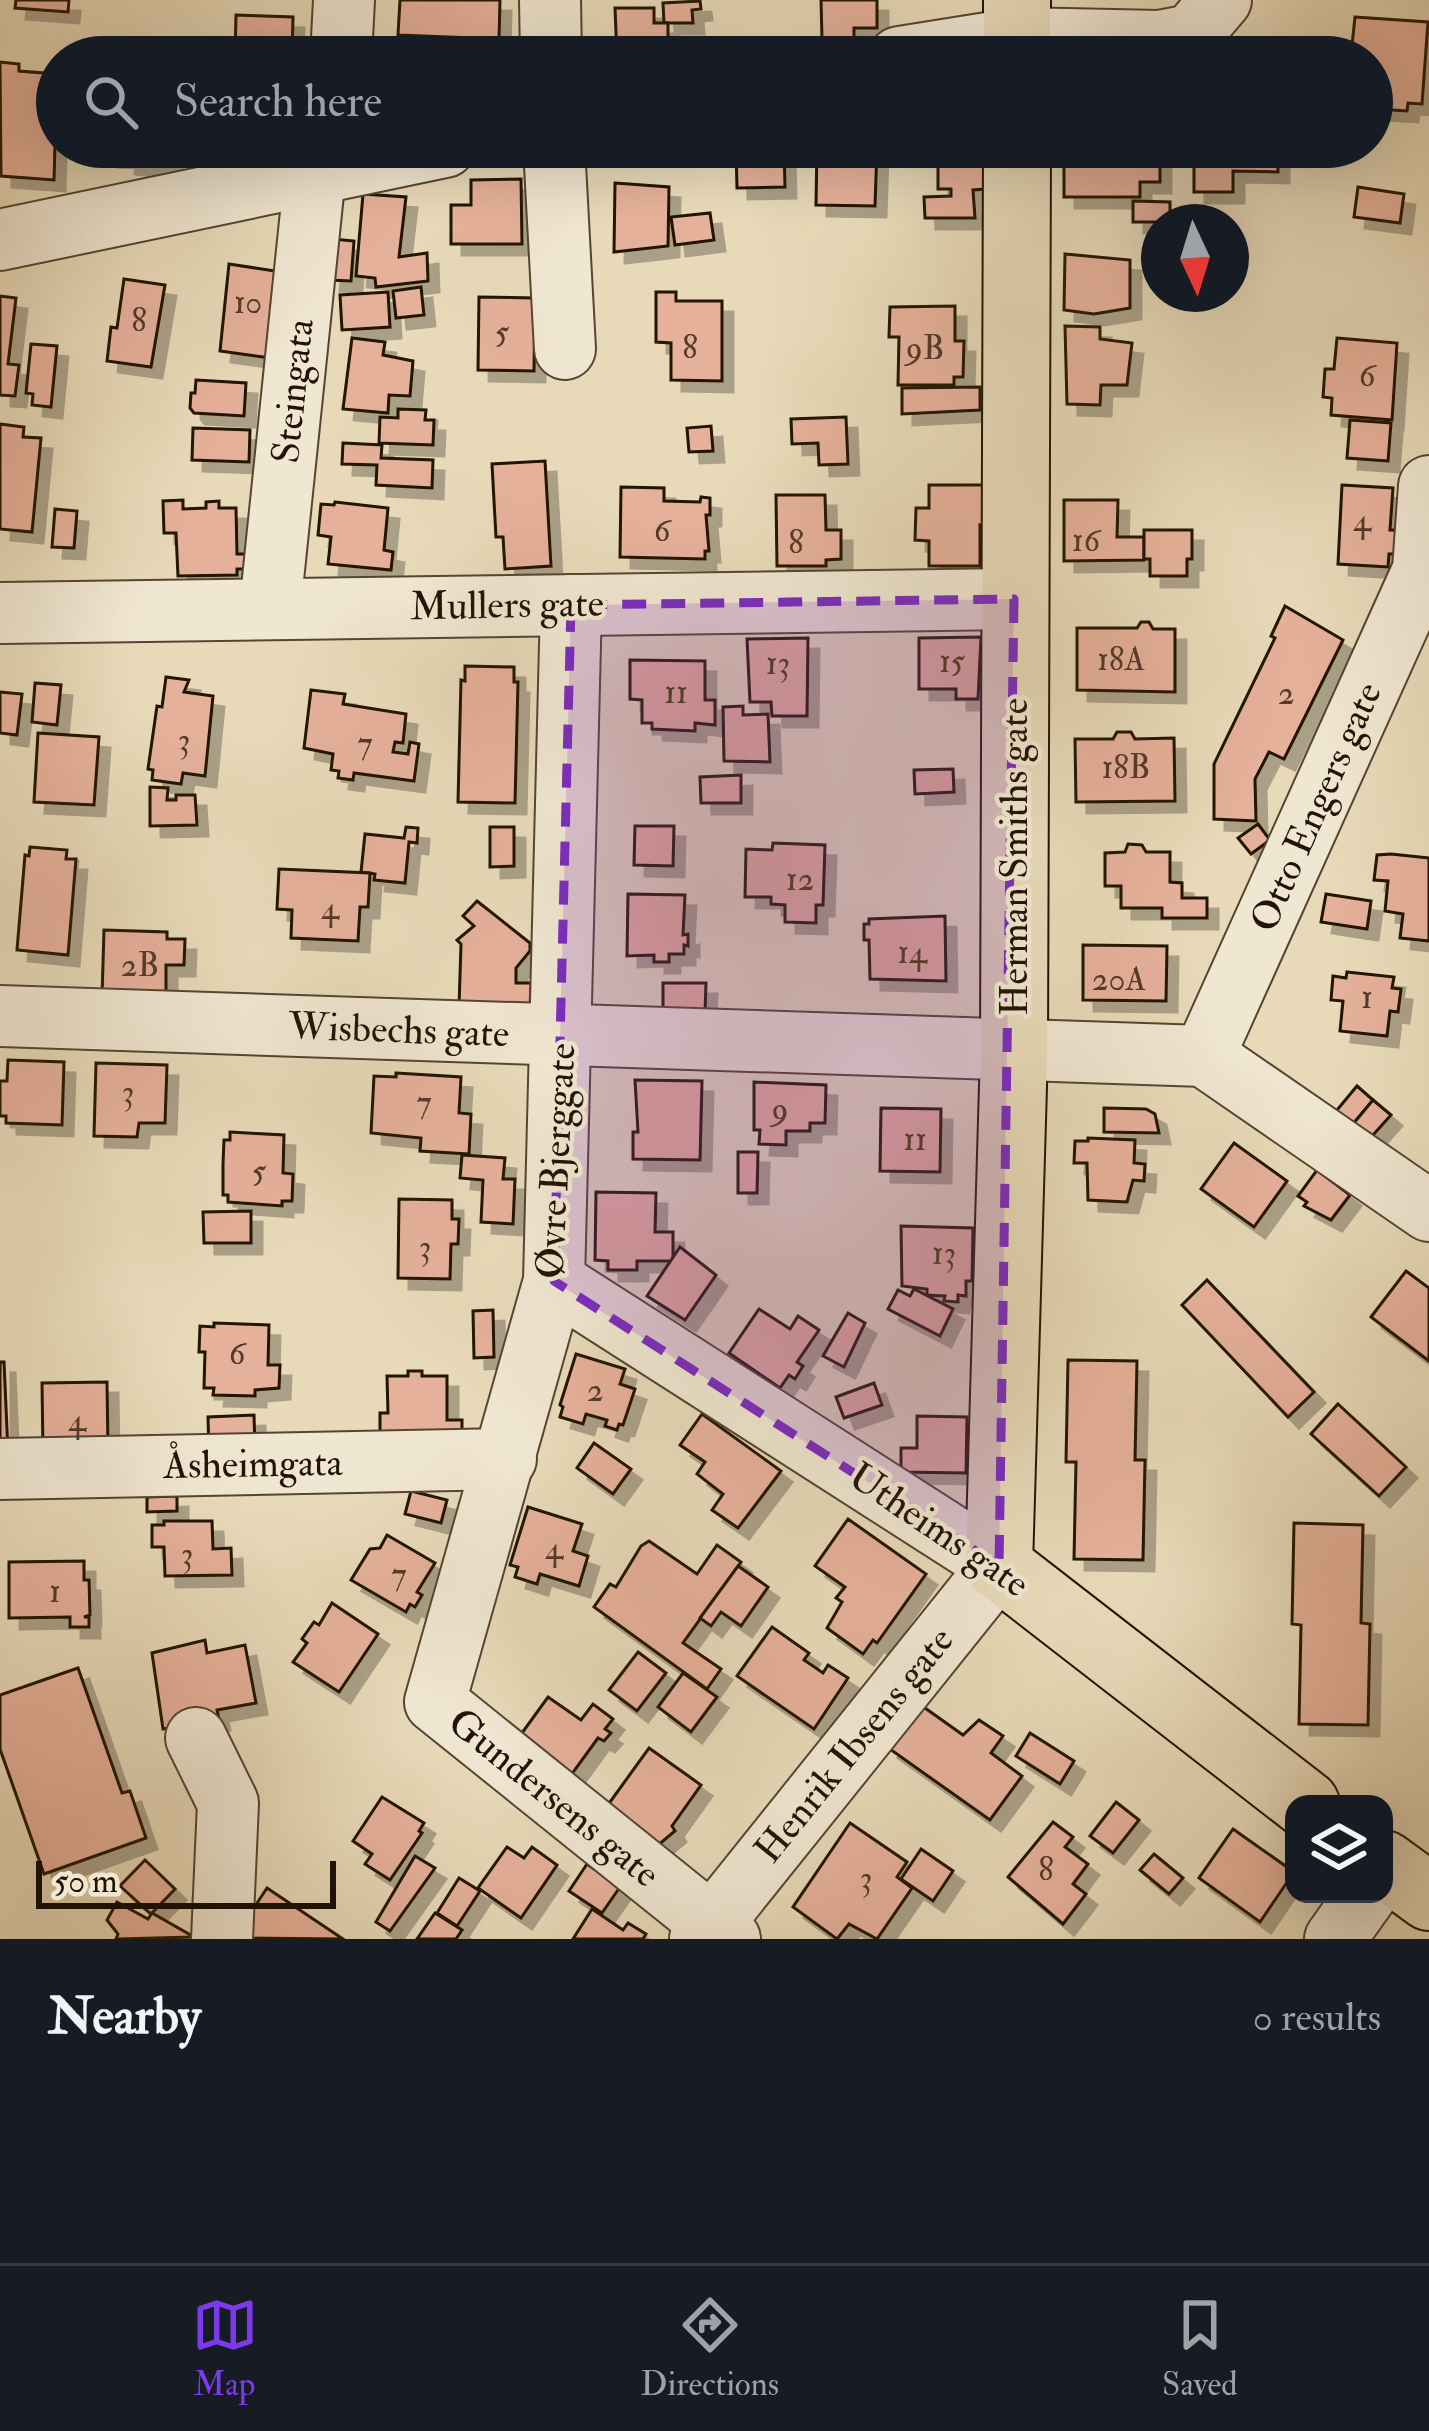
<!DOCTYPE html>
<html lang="en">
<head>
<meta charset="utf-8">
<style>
  :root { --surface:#171b24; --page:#20242c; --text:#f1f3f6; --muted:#9ea1a6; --line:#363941; --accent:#7c3aed }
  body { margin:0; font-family:"IM FELL Double Pica",serif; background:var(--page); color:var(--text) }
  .controls { position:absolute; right:36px; bottom:36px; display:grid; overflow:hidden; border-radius:24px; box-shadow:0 12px 48px #0002 }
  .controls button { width:108px; height:108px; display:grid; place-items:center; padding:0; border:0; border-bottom:3px solid var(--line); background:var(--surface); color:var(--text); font:60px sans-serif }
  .compass { position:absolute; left:1141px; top:204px; width:108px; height:108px; border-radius:50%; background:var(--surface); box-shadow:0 12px 48px #0002; rotate:176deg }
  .scale { position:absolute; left:36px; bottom:30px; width:300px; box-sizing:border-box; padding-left:12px; border:6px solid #221305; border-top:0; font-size:33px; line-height:42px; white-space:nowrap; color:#221305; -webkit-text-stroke:9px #f0e7d2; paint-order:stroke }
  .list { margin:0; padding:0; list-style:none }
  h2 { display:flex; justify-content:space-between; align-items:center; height:156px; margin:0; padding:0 48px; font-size:51px }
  h2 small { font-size:39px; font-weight:400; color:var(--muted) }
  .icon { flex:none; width:66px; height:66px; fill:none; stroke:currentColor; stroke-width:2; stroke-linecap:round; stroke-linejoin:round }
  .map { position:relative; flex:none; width:1429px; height:1939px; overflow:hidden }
  .search { position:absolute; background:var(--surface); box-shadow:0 12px 48px #0002; left:36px; right:36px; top:36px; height:132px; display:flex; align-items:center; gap:30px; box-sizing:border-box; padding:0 42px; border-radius:66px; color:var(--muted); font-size:45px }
  .sheet { height:324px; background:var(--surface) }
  nav { display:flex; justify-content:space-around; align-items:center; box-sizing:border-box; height:168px; border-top:3px solid var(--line); background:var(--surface); font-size:33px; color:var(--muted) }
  nav a { display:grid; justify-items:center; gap:6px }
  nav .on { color:var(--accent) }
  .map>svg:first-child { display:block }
  .building { fill:#e6b19b; stroke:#221305; stroke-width:3; filter:url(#shadow) }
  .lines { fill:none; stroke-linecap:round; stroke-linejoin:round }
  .minor-casing { stroke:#544532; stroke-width:64 }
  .major-casing { stroke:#221305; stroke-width:70 }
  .minor { stroke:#f0e7d2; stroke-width:60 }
  .major { stroke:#e8dab9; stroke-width:66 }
  .marked { fill:#7b2cbf; fill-opacity:0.2; stroke:#7b2cbf; stroke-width:9; stroke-dasharray:24 15; stroke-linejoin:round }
  .labels { text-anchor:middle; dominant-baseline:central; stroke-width:9; stroke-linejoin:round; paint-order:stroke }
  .number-label { font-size:33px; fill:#533a2a }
  .street-label { font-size:39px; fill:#221305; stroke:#f0e7d2 }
</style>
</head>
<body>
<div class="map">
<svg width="1429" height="1939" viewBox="0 0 1429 1939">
  <defs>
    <filter id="shadow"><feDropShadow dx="11" dy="11" stdDeviation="0" flood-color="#0004"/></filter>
  </defs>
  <rect width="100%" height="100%" fill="#e8dab9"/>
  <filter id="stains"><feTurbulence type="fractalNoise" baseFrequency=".00167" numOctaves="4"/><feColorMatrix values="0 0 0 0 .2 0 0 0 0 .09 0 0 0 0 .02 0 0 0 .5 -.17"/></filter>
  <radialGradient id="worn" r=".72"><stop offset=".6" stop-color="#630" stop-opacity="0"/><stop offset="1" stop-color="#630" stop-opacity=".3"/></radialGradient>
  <g class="building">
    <path d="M16 0H69L68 12 15 8Z"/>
    <path d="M400 0H500L499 39 398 35Z"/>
    <path d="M821 0H877V28H854V38L822 39Z"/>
    <path d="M700 1 701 9 692 10 693 23H664L663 3Z"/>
    <path d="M615 8H654V23H668V57H617Z"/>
    <path d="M236 15 293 17 292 57H235Z"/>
    <path d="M1355 17 1428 22 1422 104 1408 103 1407 111 1377 109V101L1372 100V57H1344L1351 55Z"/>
    <path d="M0 62 19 64V71L57 74 54 180 1 176Z"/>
    <path d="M108 147H172L171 161 150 160V166L124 163 125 157 107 156Z"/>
    <path d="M736 147H784L785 187 737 188Z"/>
    <path d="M817 147H877L875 206 816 205Z"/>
    <path d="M938 147H986V189L973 190 975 218H925L924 197 951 196V189H938Z"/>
    <path d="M1064 147H1160V182H1140V197H1064Z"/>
    <path d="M1194 147H1278V172L1233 171V192H1194Z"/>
    <path d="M521 179 522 244H451V205H471V180Z"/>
    <path d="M615 183 669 187 668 246 614 252Z"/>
    <path d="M1358 187 1404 194 1400 223 1354 217Z"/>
    <path d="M363 194 406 197 399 257 427 253 428 281 376 287 375 278 356 276Z"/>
    <path d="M1133 201 1170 202V222H1133Z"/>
    <path d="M710 213 714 240 675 245 671 217Z"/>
    <path d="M333 239 354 241 351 281 329 280Z"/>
    <path d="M1065 254 1130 260V308L1094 314 1064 310Z"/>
    <path d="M229 264 275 271 271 306 283 307 277 359 220 351Z"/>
    <path d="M124 279 165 285 151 367 107 361 111 327 117 328Z"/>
    <path d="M421 287 424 315 396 318 393 291Z"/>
    <path d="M388 292 390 327 342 330 340 295Z"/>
    <path d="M656 292H676V301H722V381L671 380V343L656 342Z"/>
    <path d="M0 296 16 298 8 364 19 365 15 396 0 395Z"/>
    <path d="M479 297 535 298 534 371 478 370Z"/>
    <path d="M955 306V341H964L963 377H954V385H898L899 337H889L890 307Z"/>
    <path d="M1065 326 1100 327V339L1132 343 1127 385H1101L1100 405 1067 404Z"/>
    <path d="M352 338 385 342 383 355 413 361 410 396 389 395 388 413 343 409Z"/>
    <path d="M1337 338 1397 343 1392 420 1331 415 1332 398 1323 397 1325 369H1334Z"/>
    <path d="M31 344 57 346 51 407 32 405 33 394 26 393Z"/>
    <path d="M196 380 246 383 244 416 194 413 190 408 191 393H195Z"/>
    <path d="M980 387V410L902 414V388Z"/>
    <path d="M398 409 426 410 425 420H434L433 445 379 443 380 417 398 418Z"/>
    <path d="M846 417 848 464 819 465 818 443 792 444 791 419Z"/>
    <path d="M1350 420 1391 423 1388 461 1347 458Z"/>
    <path d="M0 424 24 427 23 437 41 438 32 532 0 529Z"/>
    <path d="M711 426 713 451 689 452 687 428Z"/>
    <path d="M193 428 250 430 249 462 192 460Z"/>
    <path d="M343 443 382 445 381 458 433 460 432 488 376 485 377 465 342 464Z"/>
    <path d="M545 461 551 566 505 569 503 537H496L492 464Z"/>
    <path d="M929 485H986V526L980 525V566H929V541L915 540 916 508H929Z"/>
    <path d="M1342 485 1393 488 1390 530H1397L1395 554H1389L1388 567 1338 564Z"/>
    <path d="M621 487 664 488V501L700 502 701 497 710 498V515H706L709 551H705V559L620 557Z"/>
    <path d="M776 495H825L826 530H841V559L826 560V566H777Z"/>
    <path d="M183 500V509L206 508V502L219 501V508H236L237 554H245L246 569H237V575L178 576 176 533H164L163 501Z"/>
    <path d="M1064 500H1118L1117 537H1144V560L1064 561Z"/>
    <path d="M335 502 388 508 384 550 393 552 391 570 328 564 331 537 318 535 321 504 334 505Z"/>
    <path d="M55 509 77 511 74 548 52 547Z"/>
    <path d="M1144 530H1192V559H1187V576H1150V559H1144Z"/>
    <path d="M1285 606 1343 640 1284 759 1269 752 1255 779 1256 821 1214 819V764L1275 638 1271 636Z"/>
    <path d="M1141 622H1149L1153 629H1175V692L1077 690V628H1137Z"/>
    <path d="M981 637 978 699H956V689H919V638Z"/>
    <path d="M808 638 807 716H772L771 702H750L747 639Z"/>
    <path d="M630 660 705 661V700H715V725L695 723V731L652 729V723H642V700L630 699Z"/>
    <path d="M465 666 514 667V682H518L515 803 458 802 461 680 465 681Z"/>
    <path d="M166 677 189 680 184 692 213 696 205 776 183 773 181 784 152 780 153 770 148 769 157 706 162 707Z"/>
    <path d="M35 683 61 685 57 725 32 722Z"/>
    <path d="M311 690 345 694 343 704 406 714 403 743 395 742 393 752 408 754 410 742 419 744 414 781 354 773 353 780 338 778 339 771 331 770 333 754 304 748Z"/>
    <path d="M0 692 22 694 17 735 0 733Z"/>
    <path d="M743 706V715L768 714 770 762 724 761 723 707Z"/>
    <path d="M1117 732H1131L1135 739 1174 738 1175 801 1076 802 1075 739H1113Z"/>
    <path d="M38 733 99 737 94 805 34 802Z"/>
    <path d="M953 769 954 792 915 794 914 770Z"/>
    <path d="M741 775V803H701L700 777Z"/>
    <path d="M150 787 168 788 167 800H176V795H195L197 825 150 826Z"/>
    <path d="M1258 824 1270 840 1251 854 1238 838Z"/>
    <path d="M635 826H674L673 866 634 865Z"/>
    <path d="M406 827 418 828 417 843 409 842 405 883 374 880 375 874 361 872 365 834 404 838Z"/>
    <path d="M490 827H514V866L490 867Z"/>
    <path d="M773 843 825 845 823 905H816V923L785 922V905L771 904V897H745L746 849 772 850Z"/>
    <path d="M1128 844 1142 845 1146 852H1170V882L1182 883V898H1207V918H1162V908H1121V886H1105V853L1125 852Z"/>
    <path d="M30 847 67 850 66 859H76L68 955 17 950 25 855 29 856Z"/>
    <path d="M1391 854 1429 858V941L1400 938 1403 914 1385 911 1388 881 1374 880 1377 855Z"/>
    <path d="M279 869 370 873 368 907H360L358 941 291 938 292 910 277 909Z"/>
    <path d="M628 894 685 895 683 935 688 934V946L684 945V954H669V962H654V955L627 956Z"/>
    <path d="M1326 894 1371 901 1367 929 1321 922Z"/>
    <path d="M477 901 530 943V951L516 968V983H531L530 1008 459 1007 461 944 457 940 474 926 463 916Z"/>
    <path d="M945 916 946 981 870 979 869 940H864V924H869V919Z"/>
    <path d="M104 930 167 932V939H185L184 965H166V998L102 997Z"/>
    <path d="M1083 945 1167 946 1166 1001 1083 1000Z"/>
    <path d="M1347 972 1394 977 1392 988 1401 989 1398 1012 1390 1011 1387 1036 1340 1031 1343 1001 1331 1000 1333 976 1346 978Z"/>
    <path d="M663 983H706L705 1012 663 1011Z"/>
    <path d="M8 1060 64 1062 62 1125 6 1123V1116H0V1081H7Z"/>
    <path d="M96 1063 167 1065 165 1123H139L137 1137 94 1136Z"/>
    <path d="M396 1073 461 1077 459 1113 471 1114 469 1154 420 1151 421 1138 371 1133 374 1076 396 1077Z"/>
    <path d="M635 1080 702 1081 700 1160 633 1159V1132H638Z"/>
    <path d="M754 1082 826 1085 825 1123H810V1131H786V1145L759 1144 760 1130H754Z"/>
    <path d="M1357 1086 1373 1100 1348 1130 1332 1116Z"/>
    <path d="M1373 1100 1391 1115 1365 1144 1348 1130Z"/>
    <path d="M881 1108 941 1109 940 1172 880 1171Z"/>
    <path d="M1104 1108 1146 1109 1155 1114 1159 1133 1104 1132Z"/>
    <path d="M230 1132 284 1135 283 1173 293 1174 292 1201H282V1206L228 1202V1195H223V1164L224 1140H230Z"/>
    <path d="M1088 1138 1135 1140 1134 1163 1145 1164 1144 1181 1133 1180 1127 1202 1088 1200 1087 1163H1074L1075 1141H1088Z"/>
    <path d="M1234 1143 1287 1181 1254 1227 1201 1189Z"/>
    <path d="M738 1152H758L757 1193H738Z"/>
    <path d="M462 1155 505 1158 503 1179H515L513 1224 481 1222 483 1180 460 1178Z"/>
    <path d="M1317 1170 1350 1195 1331 1220 1304 1206 1307 1202 1298 1196Z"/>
    <path d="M596 1192 656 1193 655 1232H673V1261H637V1270H608V1261L595 1260Z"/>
    <path d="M399 1199 452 1200V1219H459L458 1244H451L450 1279 398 1278Z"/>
    <path d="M251 1211V1243H204L203 1212Z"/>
    <path d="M901 1226 973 1228 972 1281H966V1296L958 1295V1302L944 1301 945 1296 927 1295V1289L902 1286Z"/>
    <path d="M680 1247 716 1275 685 1320 647 1296Z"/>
    <path d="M1406 1271 1429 1288V1361L1371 1317Z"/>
    <path d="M1207 1280 1314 1392 1288 1417 1182 1305Z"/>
    <path d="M914 1289 953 1309 940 1336 888 1309 898 1290 910 1296Z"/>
    <path d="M759 1309 790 1329 798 1316 819 1330 797 1362 803 1366 795 1379 789 1375 780 1388 729 1353Z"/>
    <path d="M493 1310 494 1357 474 1358 473 1311Z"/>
    <path d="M848 1313 865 1323 844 1367 823 1356Z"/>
    <path d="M214 1323 269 1325 268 1365H280L279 1388 255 1390V1396L213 1395 214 1388H204L205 1352H199L200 1326 214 1327Z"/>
    <path d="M576 1354 625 1369 620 1384 635 1389 623 1425 619 1424 617 1430 605 1426 607 1420 586 1414 583 1424 560 1417 563 1407 560 1405Z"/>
    <path d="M1068 1360 1137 1361 1135 1460H1145L1143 1560 1074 1559 1076 1462H1066Z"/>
    <path d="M0 1362H4L8 1452H0Z"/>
    <path d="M408 1371H422V1376H447V1420H462V1440L380 1448V1413H388L387 1376H408Z"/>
    <path d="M107 1382 108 1451 43 1452 42 1383Z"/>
    <path d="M874 1383 882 1405 844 1418 836 1397Z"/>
    <path d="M1338 1404 1406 1467 1379 1496 1311 1434Z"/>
    <path d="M702 1414 781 1471 738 1528 712 1510 723 1494 697 1474 705 1462 680 1445Z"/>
    <path d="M254 1415 255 1449 209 1451 208 1417Z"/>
    <path d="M917 1416 967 1417 966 1473 901 1472V1448H917Z"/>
    <path d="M594 1443 631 1469 613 1494 577 1468Z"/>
    <path d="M411 1491 447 1500 441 1523 405 1514Z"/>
    <path d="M177 1496V1511L147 1512V1497Z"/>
    <path d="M528 1507 582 1524 573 1551 588 1556 579 1586 540 1574 537 1584 515 1577 518 1567 510 1565Z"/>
    <path d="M848 1519 926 1574 877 1643 873 1640 863 1654 827 1628 842 1602 836 1598 845 1587 815 1566Z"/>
    <path d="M164 1521H212L213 1549 231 1548 232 1575 165 1576 164 1547H152V1525H164Z"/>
    <path d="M1294 1523 1363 1525 1361 1623 1370 1624 1368 1725 1299 1724 1301 1625 1292 1624Z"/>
    <path d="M387 1535 435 1563 417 1592 422 1595 415 1607 410 1604 406 1612 351 1580 370 1549 380 1548Z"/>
    <path d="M649 1541 697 1574 717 1545 741 1562 683 1643 721 1669 707 1689 594 1607 610 1584 616 1587 641 1546Z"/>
    <path d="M84 1561V1580H89L90 1615 84 1617H89V1627H70V1617L9 1618V1562Z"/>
    <path d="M738 1566 768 1587 741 1626 721 1612 711 1626 700 1618Z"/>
    <path d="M332 1603 378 1634 339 1692 293 1662 307 1643 302 1639 314 1622 319 1625Z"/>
    <path d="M772 1627 809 1653 804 1660 823 1673 828 1665 848 1678 814 1729 737 1676Z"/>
    <path d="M205 1640 207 1653 245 1645 256 1703 217 1710 219 1719 163 1729 152 1653Z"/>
    <path d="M638 1652 666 1673 637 1711 609 1690Z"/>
    <path d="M78 1668 122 1793 130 1791 146 1838 44 1874 0 1749V1695Z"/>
    <path d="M683 1673 717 1697 691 1732 658 1707Z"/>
    <path d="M548 1697 581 1720 593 1704 613 1719 605 1729 611 1733 604 1741 598 1738 566 1782 514 1744Z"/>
    <path d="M918 1703 963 1735 979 1720 1003 1736 991 1753 1022 1776 990 1820 887 1747Z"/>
    <path d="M1030 1733 1074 1761 1060 1784 1016 1756Z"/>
    <path d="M649 1748 701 1785 672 1826 675 1831 657 1846 605 1809Z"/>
    <path d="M382 1797 424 1823 419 1831 422 1833 390 1880 365 1864 372 1854 353 1841Z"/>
    <path d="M1116 1802 1139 1820 1113 1853 1090 1836Z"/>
    <path d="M1053 1822 1073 1837 1065 1847 1088 1864 1073 1884 1086 1894 1063 1924 1008 1877Z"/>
    <path d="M850 1823 907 1862 897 1877 912 1888 877 1939 849 1924 837 1939 793 1907Z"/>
    <path d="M1233 1829 1294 1872 1260 1922 1199 1878Z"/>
    <path d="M507 1847 524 1858 532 1847 557 1865 521 1918 478 1888Z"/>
    <path d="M921 1849 953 1871 933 1901 901 1879Z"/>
    <path d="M1154 1854 1183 1878 1169 1894 1140 1870Z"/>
    <path d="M415 1856 435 1868 390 1931 376 1922Z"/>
    <path d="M145 1860 175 1889 151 1914 120 1886Z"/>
    <path d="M587 1864 620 1887 602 1913 569 1891Z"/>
    <path d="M459 1878 480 1891 457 1926 437 1913Z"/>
    <path d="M267 1888 343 1939 234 1938Z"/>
    <path d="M117 1902 148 1919 152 1913 194 1937 116 1939 118 1934 107 1920Z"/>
    <path d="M592 1909 623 1930 628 1923 646 1934 643 1939H573Z"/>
    <path d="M435 1913 462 1930 456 1939H417Z"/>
  </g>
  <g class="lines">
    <defs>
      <g id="minor">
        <path d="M550 0 551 57"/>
        <path d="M341 57 344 0"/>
        <path d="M899 57 1018 38 1160 41 1191 35 1221 0"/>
        <path d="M554 147 565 349"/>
        <path d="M0 240 445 147"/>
        <path d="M571 605 554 1281 435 1702 730 1939"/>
        <path d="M270 608 315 174"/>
        <path d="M0 613 1014 599"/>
        <path d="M0 1016 1204 1056 1429 1211"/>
        <path d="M1204 1056 1423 570 1429 486"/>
        <path d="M554 1281 999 1566 700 1939"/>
        <path d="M0 1469 506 1459"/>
        <path d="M196 1738 228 1803 222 1939"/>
        <path d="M1335 1939 1367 1894"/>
      </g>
      <g id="major">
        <path d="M1017 0V57"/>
        <path d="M1017 147 1014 1052 999 1566 1306 1804"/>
        <path d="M1384 1864 1429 1897"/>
      </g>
    </defs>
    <use href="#minor" class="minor-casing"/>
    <use href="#major" class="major-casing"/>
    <use href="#minor" class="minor"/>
    <use href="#major" class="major"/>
  </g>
  <path class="marked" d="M1014 599 999 1566 554 1281 571 605Z"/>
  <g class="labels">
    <g class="number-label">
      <text x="248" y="302">10</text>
      <text x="139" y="320">8</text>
      <text x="502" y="332">5</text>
      <text x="690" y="347">8</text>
      <text x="925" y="348">9B</text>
      <text x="1367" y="375">6</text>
      <text x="1362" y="520">4</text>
      <text x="662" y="530">6</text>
      <text x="1086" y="540">16</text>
      <text x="796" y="542">8</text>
      <text x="1121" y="659">18A</text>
      <text x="952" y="661">15</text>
      <text x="778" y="663">13</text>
      <text x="676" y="692">11</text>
      <text x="1286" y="693">2</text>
      <text x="184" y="740">3</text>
      <text x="365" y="743">7</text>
      <text x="1126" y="767">18B</text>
      <text x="800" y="879">12</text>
      <text x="330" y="908">4</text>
      <text x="912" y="952">14</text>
      <text x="140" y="965">2B</text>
      <text x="1119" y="979">20A</text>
      <text x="1367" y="997">1</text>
      <text x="128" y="1092">3</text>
      <text x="424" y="1102">7</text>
      <text x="780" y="1109">9</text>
      <text x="915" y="1139">11</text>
      <text x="259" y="1171">5</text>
      <text x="425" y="1247">3</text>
      <text x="944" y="1253">13</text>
      <text x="237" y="1353">6</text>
      <text x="595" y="1390">2</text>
      <text x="77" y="1420">4</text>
      <text x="554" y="1548">4</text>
      <text x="187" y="1554">3</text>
      <text x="399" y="1574">7</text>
      <text x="55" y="1591">1</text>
      <text x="1046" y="1869">8</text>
      <text x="866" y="1878">3</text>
    </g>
    <g class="street-label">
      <text transform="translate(293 391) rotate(-84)">Steingata</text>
      <text transform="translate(507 605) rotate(-1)">Mullers gate</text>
      <text transform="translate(1316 807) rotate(-66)">Otto Engers gate</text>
      <text transform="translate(1014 857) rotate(-90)">Herman Smiths gate</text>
      <text transform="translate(399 1030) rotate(2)">Wisbechs gate</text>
      <text transform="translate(556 1161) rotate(-87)">Øvre Bjerggate</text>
      <text transform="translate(253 1464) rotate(-1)">Åsheimgata</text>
      <text transform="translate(939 1530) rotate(34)">Utheims gate</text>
      <text transform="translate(854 1745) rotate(-51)">Henrik Ibsens gate</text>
      <text transform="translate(554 1798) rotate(39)">Gundersens gate</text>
    </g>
  </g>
  <rect width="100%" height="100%" filter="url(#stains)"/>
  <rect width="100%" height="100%" fill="url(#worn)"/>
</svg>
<div class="controls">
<button><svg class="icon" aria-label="layers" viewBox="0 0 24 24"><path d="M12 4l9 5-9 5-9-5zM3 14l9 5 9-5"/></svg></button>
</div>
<svg class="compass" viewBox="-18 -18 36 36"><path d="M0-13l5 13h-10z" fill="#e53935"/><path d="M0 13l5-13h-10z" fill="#9ea1a6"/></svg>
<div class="scale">50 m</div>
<div class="search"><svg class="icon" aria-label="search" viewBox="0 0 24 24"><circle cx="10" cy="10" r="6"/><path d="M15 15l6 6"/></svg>Search here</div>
</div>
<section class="sheet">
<h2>Nearby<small>0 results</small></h2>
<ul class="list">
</ul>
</section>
<nav>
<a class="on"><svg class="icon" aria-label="map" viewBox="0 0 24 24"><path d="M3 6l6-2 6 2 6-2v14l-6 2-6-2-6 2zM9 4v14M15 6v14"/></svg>Map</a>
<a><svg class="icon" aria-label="directions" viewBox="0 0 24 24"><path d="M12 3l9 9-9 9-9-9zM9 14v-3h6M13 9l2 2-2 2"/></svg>Directions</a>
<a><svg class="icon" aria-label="saved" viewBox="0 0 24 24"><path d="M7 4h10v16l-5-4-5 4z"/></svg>Saved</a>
</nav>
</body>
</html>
